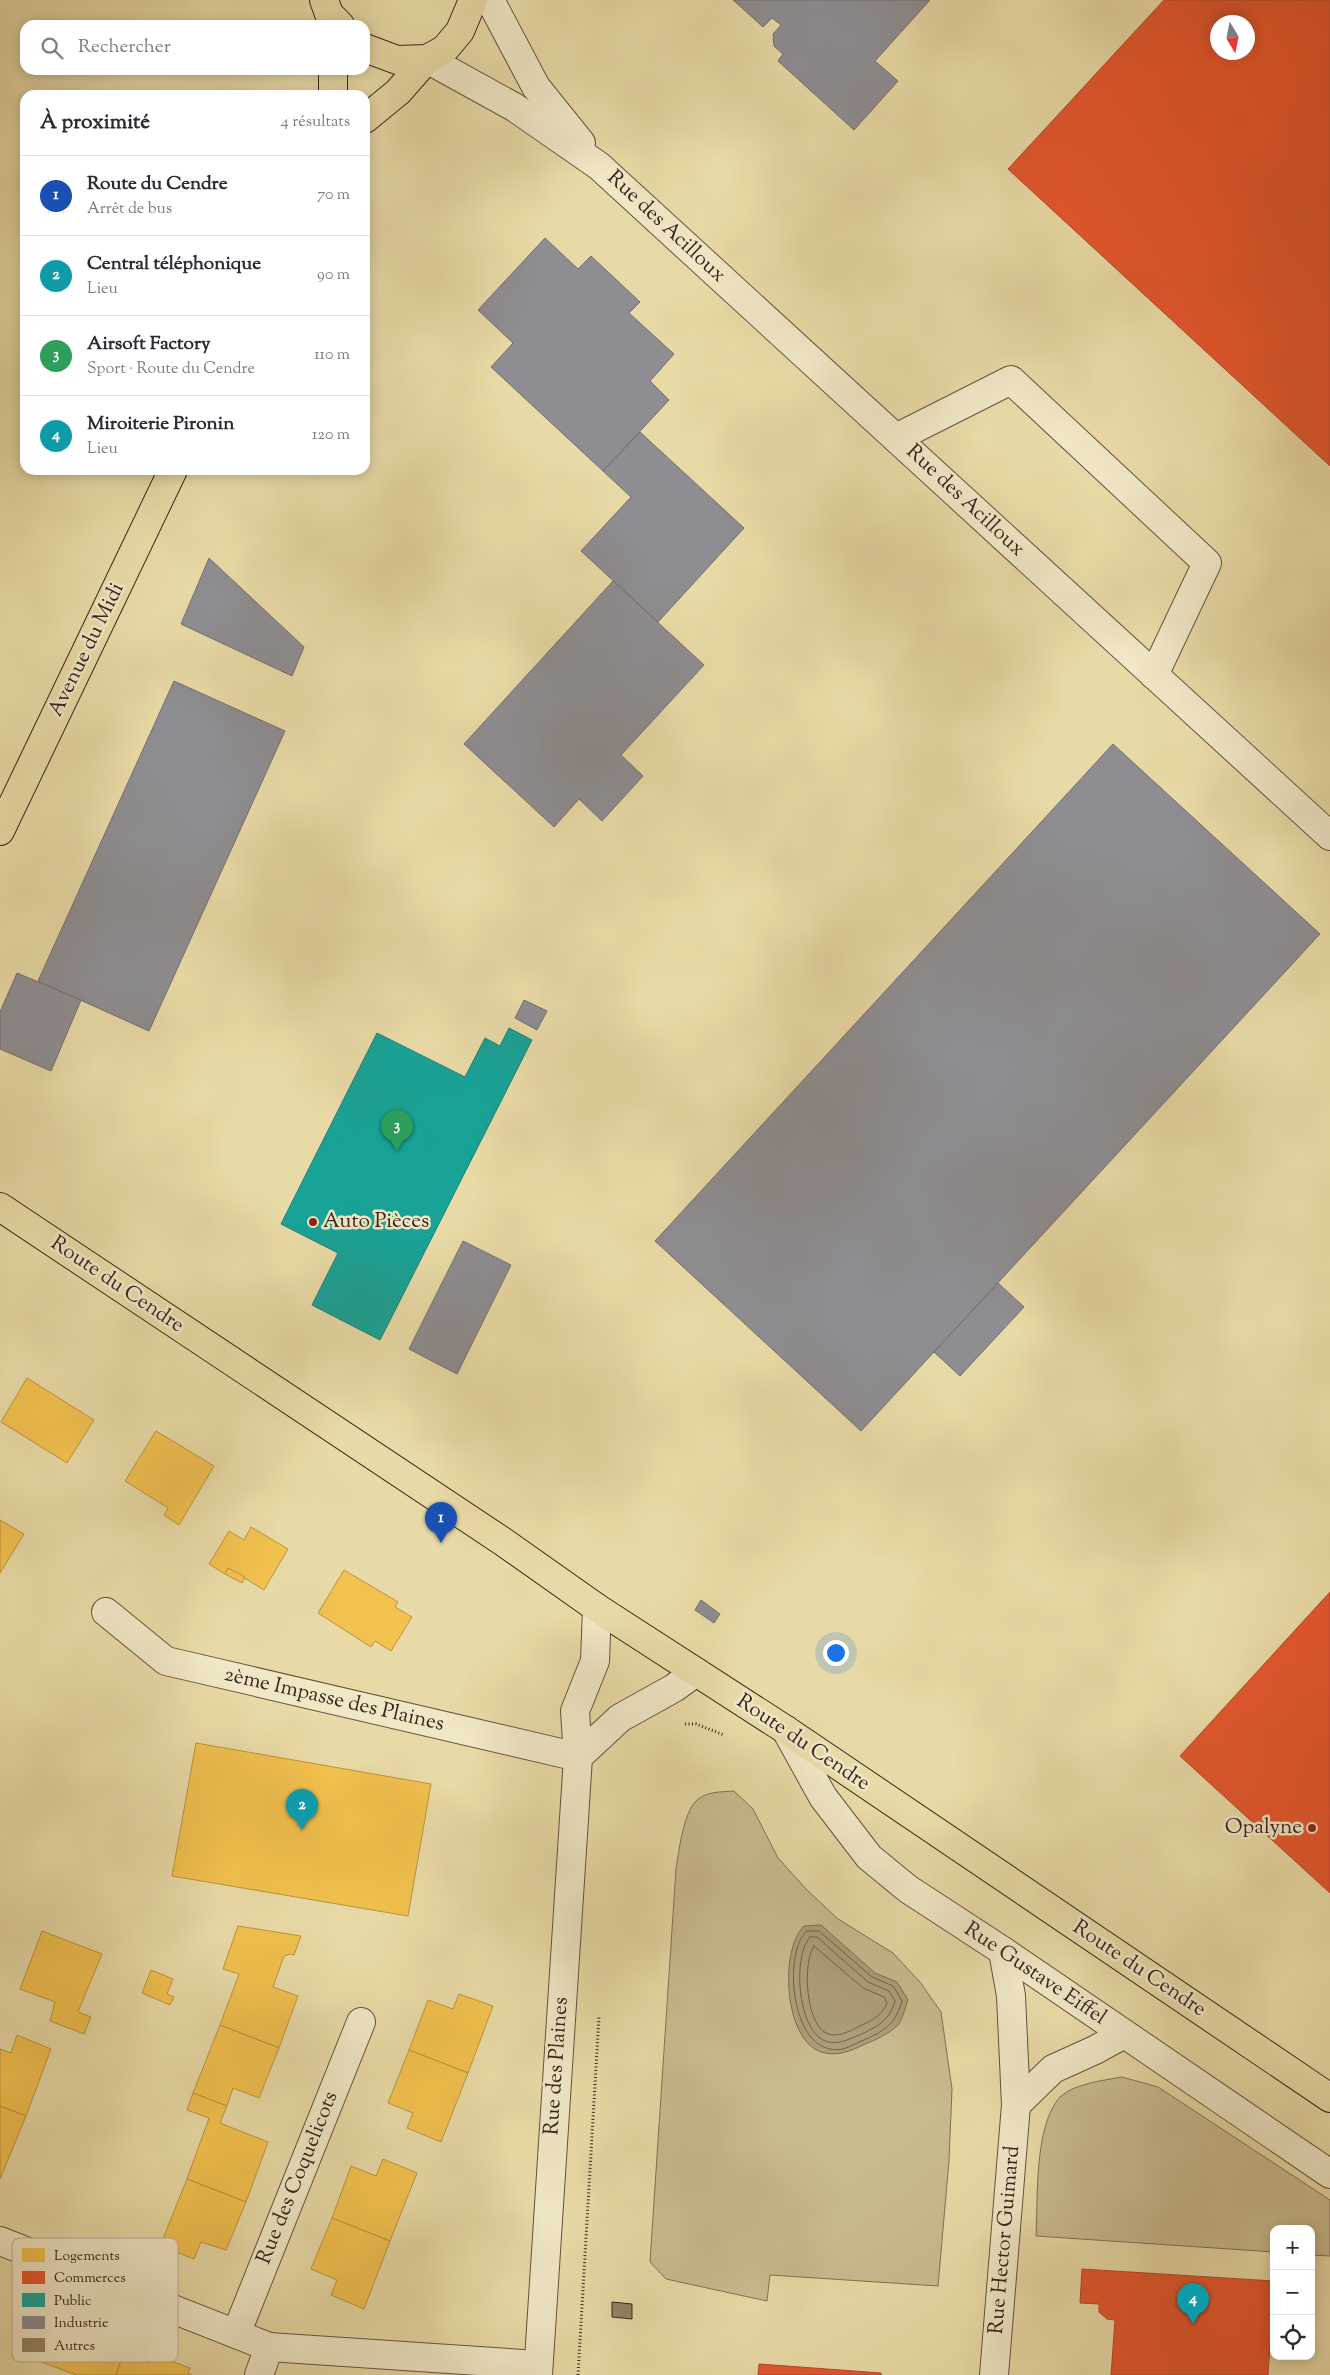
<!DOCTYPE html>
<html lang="fr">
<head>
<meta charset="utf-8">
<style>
  :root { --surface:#fff; --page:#f2f2f3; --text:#2b2b33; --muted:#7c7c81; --line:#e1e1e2; --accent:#8f2418 }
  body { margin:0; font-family:"Sorts Mill Goudy",serif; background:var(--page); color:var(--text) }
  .controls { position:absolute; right:15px; bottom:15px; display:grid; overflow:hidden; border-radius:10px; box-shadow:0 2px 12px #0003 }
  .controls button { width:45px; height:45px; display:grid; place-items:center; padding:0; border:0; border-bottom:1px solid var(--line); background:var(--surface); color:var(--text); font:25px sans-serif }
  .compass { position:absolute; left:1210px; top:15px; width:45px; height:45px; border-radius:50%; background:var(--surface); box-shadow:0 2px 12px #0003; rotate:170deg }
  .you { position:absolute; left:835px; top:1652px; width:18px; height:18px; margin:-12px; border:4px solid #fff; border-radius:50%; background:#1a73e8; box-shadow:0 0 0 8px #1a73e833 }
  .badge { display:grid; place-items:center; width:32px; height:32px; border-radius:50%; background:var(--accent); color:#fff; font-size:16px; font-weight:700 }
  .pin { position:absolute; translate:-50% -41px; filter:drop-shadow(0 1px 2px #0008) }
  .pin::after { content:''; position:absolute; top:26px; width:18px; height:15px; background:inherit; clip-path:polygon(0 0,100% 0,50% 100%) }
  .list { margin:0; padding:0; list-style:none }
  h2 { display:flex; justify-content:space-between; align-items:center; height:65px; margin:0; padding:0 20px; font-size:21px }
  h2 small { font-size:16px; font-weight:400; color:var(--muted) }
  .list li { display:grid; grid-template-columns:32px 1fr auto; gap:15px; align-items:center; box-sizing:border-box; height:80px; padding:0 20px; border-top:1px solid var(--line) }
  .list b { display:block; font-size:19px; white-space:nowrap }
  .list p { margin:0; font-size:16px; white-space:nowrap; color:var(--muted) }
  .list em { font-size:16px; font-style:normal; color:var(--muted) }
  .icon { flex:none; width:28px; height:28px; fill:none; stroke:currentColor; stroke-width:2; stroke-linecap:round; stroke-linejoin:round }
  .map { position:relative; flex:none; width:1330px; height:2375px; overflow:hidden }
  .search { position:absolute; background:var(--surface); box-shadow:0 2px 12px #0003; left:20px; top:20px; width:350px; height:55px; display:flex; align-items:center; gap:12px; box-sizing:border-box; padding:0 18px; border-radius:15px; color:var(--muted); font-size:19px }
  .panel { position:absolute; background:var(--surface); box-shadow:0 2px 12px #0003; left:20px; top:90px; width:350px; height:385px; border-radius:15px }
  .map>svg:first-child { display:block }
  .green { fill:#cabb8f; stroke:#827056 }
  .water { fill:#ac9c77; stroke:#7e6c53 }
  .homes { fill:#f2c14e; stroke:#ba923f }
  .shops { fill:#e4572e; stroke:#b14829; fill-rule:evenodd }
  .public { fill:#17a398; stroke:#217d73 }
  .industry { fill:#8d8d92; stroke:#746e6f }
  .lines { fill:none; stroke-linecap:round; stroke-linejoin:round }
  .shore { stroke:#72604a; stroke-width:1 }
  .building { fill:#948364; stroke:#39241d }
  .minor-casing { stroke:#65523f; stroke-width:30 }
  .major-casing { stroke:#39241d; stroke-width:30 }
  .path { stroke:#39241d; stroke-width:3; stroke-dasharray:1 2.5; stroke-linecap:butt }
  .minor { stroke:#f0e7c5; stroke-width:28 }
  .major { stroke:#e8daa6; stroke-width:28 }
  .poi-dot { fill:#8f2418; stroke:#f0e7c5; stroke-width:2 }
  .labels { text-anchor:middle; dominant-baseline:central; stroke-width:5; stroke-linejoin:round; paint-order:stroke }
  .street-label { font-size:21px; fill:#39241d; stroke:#f0e7c5 }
  .poi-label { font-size:21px; fill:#39241d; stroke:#f0e7c5; text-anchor:start }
  .key { fill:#f0e7c5; stroke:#b9ac93; stroke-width:1 }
  .key-label { font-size:14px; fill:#39241d }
</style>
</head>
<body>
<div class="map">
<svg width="1330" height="2375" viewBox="0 0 1330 2375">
  <rect width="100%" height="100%" fill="#e8daa6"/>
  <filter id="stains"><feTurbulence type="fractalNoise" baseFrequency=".004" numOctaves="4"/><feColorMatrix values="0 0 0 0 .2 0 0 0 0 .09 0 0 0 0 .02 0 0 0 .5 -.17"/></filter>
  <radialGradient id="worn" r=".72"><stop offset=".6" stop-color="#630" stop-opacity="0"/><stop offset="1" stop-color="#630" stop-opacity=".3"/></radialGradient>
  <g class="green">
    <path d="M734 1791 753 1809 778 1858 806 1889 838 1919 893 1953 920 1982 941 2012 952 2089 949 2161 938 2286 770 2275 767 2301 666 2279 650 2262 676 1869C679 1851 683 1814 696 1801 706 1791 722 1792 734 1791Z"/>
    <path d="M1122 2077 1158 2087 1330 2200V2256L1311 2255V2229H1274V2252L1036 2236C1038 2198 1034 2126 1060 2097 1073 2084 1105 2080 1122 2077Z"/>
  </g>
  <path class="water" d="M821 1925 875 1973 897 1982 908 2000C905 2007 903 2019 898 2025 890 2033 876 2040 865 2044 851 2051 838 2057 821 2052 784 2040 779 1950 804 1926Z"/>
  <g class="homes">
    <path d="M27 1378 94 1420 67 1463 1 1422Z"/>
    <path d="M156 1431 214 1466 179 1525 164 1515 168 1508 125 1481Z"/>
    <path d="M0 1520 24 1534 0 1573Z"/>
    <path d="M251 1527 288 1549 264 1590 228 1568 225 1574 209 1564 229 1531 244 1540Z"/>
    <path d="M228 1568 245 1577 242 1583 225 1574Z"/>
    <path d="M344 1570 398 1602 395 1607 412 1617 391 1651 375 1641 371 1647 318 1613Z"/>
    <path d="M196 1743 431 1784 408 1916 172 1876Z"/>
    <path d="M238 1926 301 1936 294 1955 290 1954 284 1956 273 1987 298 1996 279 2048 220 2025 239 1974 223 1969Z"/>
    <path d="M42 1931 102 1954 78 2012 91 2017 84 2034 50 2021 55 2002 20 1989Z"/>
    <path d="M151 1970 173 1979 167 1994 174 1997 170 2005 142 1993Z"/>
    <path d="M459 1994 493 2006 468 2073 409 2050 428 2000 453 2009Z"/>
    <path d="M220 2025 279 2048 259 2098 233 2088 227 2106 193 2093Z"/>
    <path d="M17 2035 51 2049 26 2116 0 2106V2049L11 2053Z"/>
    <path d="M409 2050 468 2073 441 2142 407 2128 413 2113 388 2103Z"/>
    <path d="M193 2093 227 2106 220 2123 268 2142 246 2202 187 2179 209 2118 187 2110Z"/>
    <path d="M0 2106 26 2116 0 2179Z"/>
    <path d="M383 2159 417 2173 390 2241 332 2218 351 2166 376 2176Z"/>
    <path d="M187 2179 246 2202 226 2250 201 2242 194 2259 160 2246Z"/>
    <path d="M332 2218 390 2241 364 2309 331 2295 337 2280 311 2269Z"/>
    <path d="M46 2319 63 2325 65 2320 103 2334 99 2344 124 2352 116 2375H76L31 2358Z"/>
    <path d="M124 2352 148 2363 152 2354 190 2368 188 2373 192 2375H116Z"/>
  </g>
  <g class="shops">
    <path d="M1164 0H1330V466L1008 169ZM1218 22H1248V52H1218Z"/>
    <path d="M1330 1592V1893L1180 1756Z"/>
    <path d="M1082 2269 1274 2281 1268 2375H1111L1115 2320 1107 2319 1099 2312V2304L1080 2303Z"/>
    <path d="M759 2364 881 2373V2375H758Z"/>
  </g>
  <path class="public" d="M509 1028 532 1040 380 1340 312 1305 338 1253 281 1224 377 1033 465 1077 485 1038 500 1046Z"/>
  <g class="industry">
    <path d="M733 0H930L875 61 898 81 854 130 778 61 783 54 774 46 773 34 781 25 772 18 763 27Z"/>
    <path d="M545 238 578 269 591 256 640 302 629 313 674 354 650 381 669 400 603 471 491 367 513 343 478 310Z"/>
    <path d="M640 432 744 528 658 622 581 551 631 497 603 471Z"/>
    <path d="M209 558 304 647 292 676 181 624Z"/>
    <path d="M613 581 704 665 621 755 643 776 602 821 579 799 554 827 464 744Z"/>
    <path d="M174 681 285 731 149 1031 38 981Z"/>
    <path d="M1113 744 1320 934 861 1431 655 1241Z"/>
    <path d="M17 973 81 1000 51 1071 0 1049V1012Z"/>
    <path d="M524 1000 547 1011 537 1030 515 1018Z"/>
    <path d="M463 1241 511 1265 457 1374 409 1349Z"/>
    <path d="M998 1283 1024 1307 960 1376 934 1352Z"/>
    <path d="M701 1600 720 1614 714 1623 695 1610Z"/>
  </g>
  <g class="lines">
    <g class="shore">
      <path d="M807 1931H819L872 1977 893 1986 902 2001C895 2024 886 2030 864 2040 858 2042 850 2047 843 2049 790 2059 782 1951 807 1931Z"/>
      <path d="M810 1937H817L868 1982 889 1991 895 2001C890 2019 880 2025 864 2033 851 2038 837 2047 823 2040 798 2027 792 1957 810 1937Z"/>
      <path d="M814 1946 863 1988 884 1997 887 2003C883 2014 873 2020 862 2025 851 2030 838 2039 826 2033 806 2023 802 1963 814 1946Z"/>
    </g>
  </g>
  <path class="building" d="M612 2302 632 2304V2319L612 2317Z"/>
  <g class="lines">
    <defs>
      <g id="minor">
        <path d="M490 0 536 87 581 143"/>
        <path d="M427 59 514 107 599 166 1330 836"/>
        <path d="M896 438 1011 380 1207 563 1154 675"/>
        <path d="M106 1612 166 1661 578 1757"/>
        <path d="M786 1730 823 1797 869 1857 908 1889 1003 1951 1330 2174"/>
        <path d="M578 1757 620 1718 674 1688 696 1672"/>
        <path d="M1016 2105 1053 2069 1095 2050 1124 2034"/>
        <path d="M0 2241 269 2347 538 2365"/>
        <path d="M236 2334 361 2022"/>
        <path d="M259 2375 269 2347"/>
        <path d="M538 2375 578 1757 575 1711 595 1661 597 1608"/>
        <path d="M994 2375 1016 2105 1011 1996 1003 1951"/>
      </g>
      <g id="major">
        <path d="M324 0 329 14 340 25"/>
        <path d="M365 48 397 60 427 59 445 49 460 31 473 0"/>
        <path d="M333 95V70"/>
        <path d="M365 119 398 92 427 59"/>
        <path d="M0 831 173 470"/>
        <path d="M0 1207 502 1541 597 1608 786 1730 1330 2098"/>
      </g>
    </defs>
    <use href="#minor" class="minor-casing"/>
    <use href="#major" class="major-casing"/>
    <g class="path">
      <path d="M685 1724H696L724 1735"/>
      <path d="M578 2375 599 2016"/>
    </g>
    <use href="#minor" class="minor"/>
    <use href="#major" class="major"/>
  </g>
  <g class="poi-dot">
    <circle cx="313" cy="1222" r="5"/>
    <circle cx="1312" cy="1828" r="5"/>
  </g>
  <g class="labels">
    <g class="street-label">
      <text transform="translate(666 227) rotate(43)">Rue des Acilloux</text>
      <text transform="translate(965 501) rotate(43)">Rue des Acilloux</text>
      <text transform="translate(87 650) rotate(-64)">Avenue du Midi</text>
      <text transform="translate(117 1285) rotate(34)">Route du Cendre</text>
      <text transform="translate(334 1700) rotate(13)">2ème Impasse des Plaines</text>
      <text transform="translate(803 1743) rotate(34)">Route du Cendre</text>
      <text transform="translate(1139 1969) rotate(34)">Route du Cendre</text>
      <text transform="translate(1035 1974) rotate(34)">Rue Gustave Eiffel</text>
      <text transform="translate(557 2066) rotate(-86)">Rue des Plaines</text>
      <text transform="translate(298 2178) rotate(-68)">Rue des Coquelicots</text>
      <text transform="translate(1005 2240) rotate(-85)">Rue Hector Guimard</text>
    </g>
    <g class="poi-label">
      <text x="323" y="1222">Auto Pièces</text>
      <text x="1302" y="1828" text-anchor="end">Opalyne</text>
    </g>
  </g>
  <rect x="12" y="2238" width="166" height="124" rx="8" class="key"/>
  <rect x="22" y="2248" width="23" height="14" fill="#f2c14e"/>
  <rect x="22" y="2271" width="23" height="13" fill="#e4572e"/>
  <rect x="22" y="2293" width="23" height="14" fill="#17a398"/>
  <rect x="22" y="2316" width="23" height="13" fill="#8d8d92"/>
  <rect x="22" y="2338" width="23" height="14" fill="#948364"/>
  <g class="key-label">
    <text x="54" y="2260">Logements</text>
    <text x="54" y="2282">Commerces</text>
    <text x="54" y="2305">Public</text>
    <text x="54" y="2327">Industrie</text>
    <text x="54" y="2350">Autres</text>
  </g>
  <rect width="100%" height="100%" filter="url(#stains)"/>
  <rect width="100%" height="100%" fill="url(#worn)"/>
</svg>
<div class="controls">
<button>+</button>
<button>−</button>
<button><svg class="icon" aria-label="locate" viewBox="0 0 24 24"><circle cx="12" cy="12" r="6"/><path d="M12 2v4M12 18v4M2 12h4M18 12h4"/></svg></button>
</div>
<svg class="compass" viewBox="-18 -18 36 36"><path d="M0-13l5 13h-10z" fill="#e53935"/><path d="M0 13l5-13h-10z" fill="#7c7c81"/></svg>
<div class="you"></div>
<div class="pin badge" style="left:441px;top:1543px;background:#1a4fb4">1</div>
<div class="pin badge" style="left:302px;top:1830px;background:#0f9aa8">2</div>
<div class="pin badge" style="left:397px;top:1151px;background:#2e9e5b">3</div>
<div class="pin badge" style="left:1193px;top:2324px;background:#0f9aa8">4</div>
<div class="search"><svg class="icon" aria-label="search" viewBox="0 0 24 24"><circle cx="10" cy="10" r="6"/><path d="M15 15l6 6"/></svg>Rechercher</div>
<section class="panel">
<h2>À proximité<small>4 résultats</small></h2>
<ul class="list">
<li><span class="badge" style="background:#1a4fb4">1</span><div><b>Route du Cendre</b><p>Arrêt de bus</p></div><em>70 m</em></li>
<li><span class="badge" style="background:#0f9aa8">2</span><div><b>Central téléphonique</b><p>Lieu</p></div><em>90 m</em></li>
<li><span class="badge" style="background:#2e9e5b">3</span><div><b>Airsoft Factory</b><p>Sport · Route du Cendre</p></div><em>110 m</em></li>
<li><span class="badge" style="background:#0f9aa8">4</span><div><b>Miroiterie Pironin</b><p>Lieu</p></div><em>120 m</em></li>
</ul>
</section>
</div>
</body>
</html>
